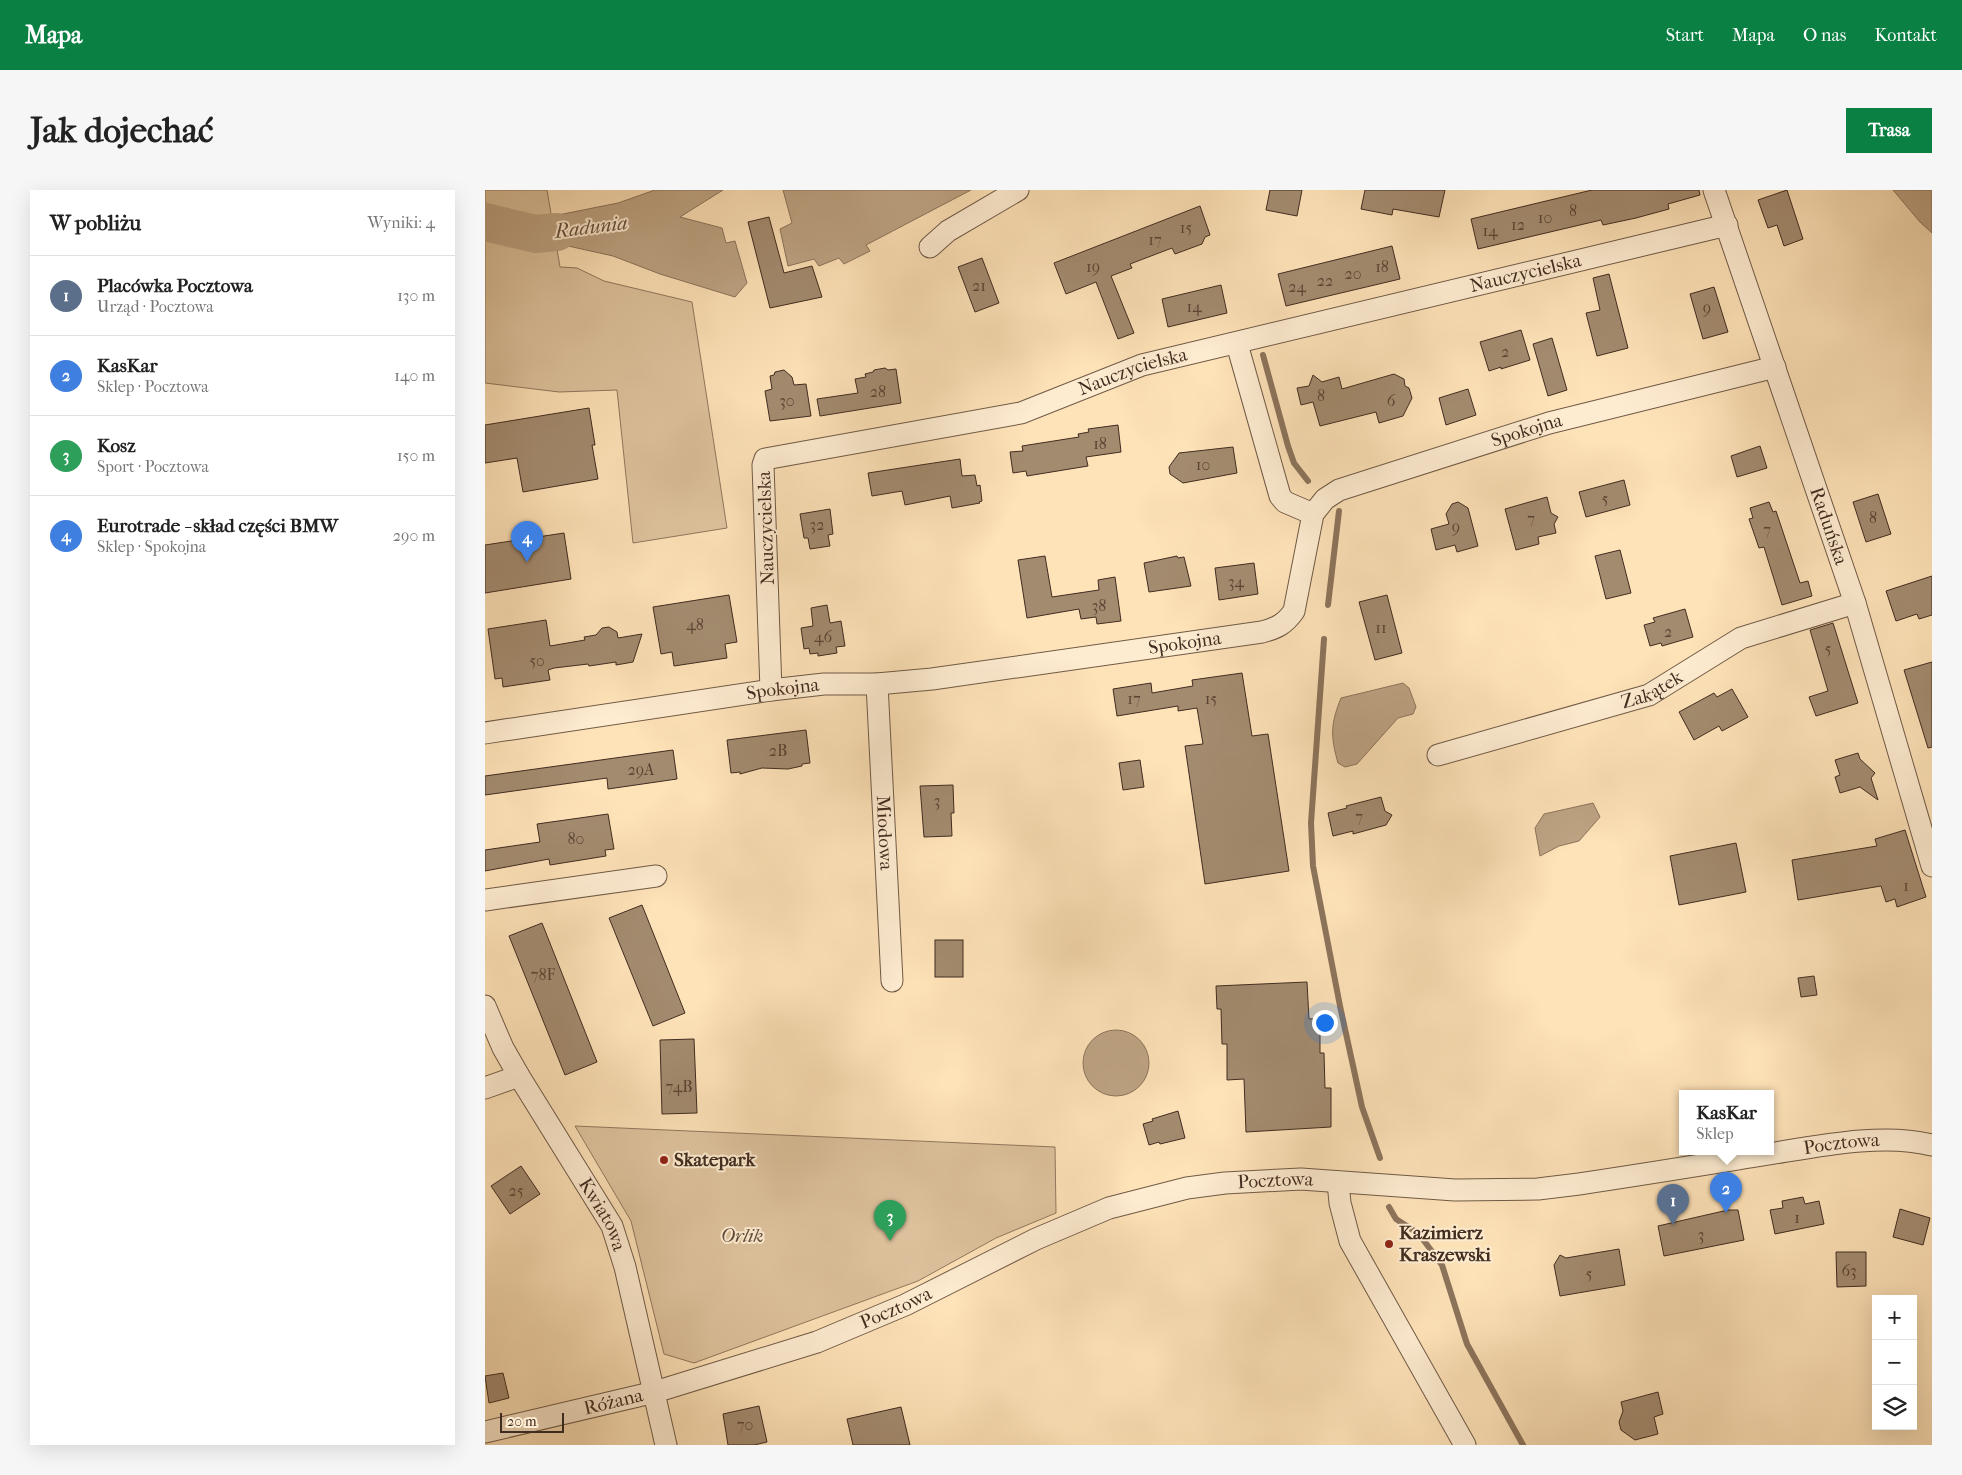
<!DOCTYPE html>
<html lang="pl">
<head>
<meta charset="utf-8">
<style>
  :root { --surface:#fff; --page:#f6f6f6; --text:#222; --muted:#767676; --line:#e0e0e0; --accent:#0b8043 }
  body { margin:0; font-family:"IM FELL French Canon",serif; background:var(--page); color:var(--text) }
  .controls { position:absolute; right:15px; bottom:15px; display:grid; overflow:hidden; border-radius:0px; box-shadow:0 5px 20px #0002 }
  .controls button { width:45px; height:45px; display:grid; place-items:center; padding:0; border:0; border-bottom:1px solid var(--line); background:var(--surface); color:var(--text); font:25px sans-serif }
  .scale { position:absolute; left:15px; bottom:12px; width:64px; box-sizing:border-box; padding-left:5px; border:2px solid #412c20; border-top:0; font-size:14px; line-height:18px; white-space:nowrap; color:#412c20; -webkit-text-stroke:4px #feecd1; paint-order:stroke }
  .you { position:absolute; left:839px; top:832px; width:18px; height:18px; margin:-12px; border:4px solid #fff; border-radius:50%; background:#1a73e8; box-shadow:0 0 0 8px #1a73e833 }
  .badge { display:grid; place-items:center; width:32px; height:32px; border-radius:50%; background:var(--accent); color:#fff; font-size:16px; font-weight:700 }
  .pin { position:absolute; translate:-50% -41px; filter:drop-shadow(0 1px 2px #0008) }
  .pin::after { content:''; position:absolute; top:26px; width:18px; height:15px; background:inherit; clip-path:polygon(0 0,100% 0,50% 100%) }
  .popup { position:absolute; left:1194px; top:900px; width:95px; height:65px; box-sizing:border-box; display:grid; place-content:center; border-radius:0px; background:var(--surface); filter:drop-shadow(0 1px 4px #0005); font-size:16px; white-space:nowrap; color:var(--muted) }
  .popup b { font-size:19px; color:var(--text) }
  .popup::after { content:''; position:absolute; left:50%; top:100%; margin-left:-10px; border:10px solid transparent; border-top-color:var(--surface) }
  .list { margin:0; padding:0; list-style:none }
  h2 { display:flex; justify-content:space-between; align-items:center; height:65px; margin:0; padding:0 20px; font-size:21px }
  h2 small { font-size:16px; font-weight:400; color:var(--muted) }
  .list li { display:grid; grid-template-columns:32px 1fr auto; gap:15px; align-items:center; box-sizing:border-box; height:80px; padding:0 20px; border-top:1px solid var(--line) }
  .list b { display:block; font-size:19px; white-space:nowrap }
  .list p { margin:0; font-size:16px; white-space:nowrap; color:var(--muted) }
  .list em { font-size:16px; font-style:normal; color:var(--muted) }
  .icon { flex:none; width:28px; height:28px; fill:none; stroke:currentColor; stroke-width:2; stroke-linecap:round; stroke-linejoin:round }
  .map { position:relative; flex:none; width:1447px; height:1255px; overflow:hidden; border-radius:0px }
  header { display:flex; align-items:center; gap:30px; box-sizing:border-box; height:70px; padding:0 25px; background:var(--accent); color:#fff }
  header strong { font-size:24px }
  nav { display:flex; gap:28px; margin-inline-start:auto; font-size:18px }
  .intro { display:flex; align-items:center; justify-content:space-between; box-sizing:border-box; height:120px; padding:0 30px }
  h1 { margin:0; font-size:35px }
  .button { padding:12px 22px; border-radius:0px; background:var(--accent); color:#fff; font-size:18px; font-weight:700 }
  main { display:flex; gap:30px; padding:0 30px }
  aside { flex:1; background:var(--surface); border-radius:0px; box-shadow:0 5px 20px #0002 }
  .map>svg:first-child { display:block }
  .green { fill:#dec39e; stroke:#90785f }
  .water { fill:#bea484; stroke:#8c745c }
  .lines { fill:none; stroke-linecap:round; stroke-linejoin:round }
  .stream { stroke:#8c745c; stroke-width:6 }
  .river { stroke:#bea484; stroke-width:38 }
  .building { fill:#a38b6f; stroke:#412c20 }
  .street-casing { stroke:#705a46; stroke-width:23 }
  .street { stroke:#feecd1; stroke-width:21 }
  .poi-dot { fill:#8f2418; stroke:#feecd1; stroke-width:2 }
  .labels { text-anchor:middle; dominant-baseline:central; stroke-width:4; stroke-linejoin:round; paint-order:stroke }
  .number-label { font-size:16px; fill:#5a4434 }
  .street-label { font-size:19px; fill:#412c20; stroke:#feecd1 }
  .poi-label { font-size:19px; font-weight:bold; fill:#412c20; stroke:#feecd1; text-anchor:start }
  .park-label { font-size:19px; font-style:italic; fill:#604a39; stroke:#feecd1 }
  .water-label { font-size:20px; font-style:italic; fill:#66503e; stroke:#feecd1 }
</style>
</head>
<body>
<header>
<strong>Mapa</strong>
<nav><a>Start</a><a>Mapa</a><a>O nas</a><a>Kontakt</a></nav>
</header>
<div class="intro"><h1>Jak dojechać</h1><a class="button">Trasa</a></div>
<main>
<aside>
<h2>W pobliżu<small>Wyniki: 4</small></h2>
<ul class="list">
<li><span class="badge" style="background:#5c6f8a">1</span><div><b>Placówka Pocztowa</b><p>Urząd · Pocztowa</p></div><em>130 m</em></li>
<li><span class="badge" style="background:#3f7fe0">2</span><div><b>KasKar</b><p>Sklep · Pocztowa</p></div><em>140 m</em></li>
<li><span class="badge" style="background:#2e9e5b">3</span><div><b>Kosz</b><p>Sport · Pocztowa</p></div><em>150 m</em></li>
<li><span class="badge" style="background:#3f7fe0">4</span><div><b>Eurotrade - skład części BMW</b><p>Sklep · Spokojna</p></div><em>290 m</em></li>
</ul>
</aside>
<div class="map">
<svg width="1447" height="1255" viewBox="0 0 1447 1255">
  <rect width="100%" height="100%" fill="#fee2b8"/>
  <filter id="stains"><feTurbulence type="fractalNoise" baseFrequency=".004" numOctaves="4"/><feColorMatrix values="0 0 0 0 .2 0 0 0 0 .09 0 0 0 0 .02 0 0 0 .5 -.17"/></filter>
  <radialGradient id="worn" r=".72"><stop offset=".6" stop-color="#630" stop-opacity="0"/><stop offset="1" stop-color="#630" stop-opacity=".3"/></radialGradient>
  <g class="green">
    <path d="M0 0H62L75 77 92 78 119 91 207 112 242 338 148 353 132 200 74 202 0 193Z"/>
    <path d="M90 936 570 957 571 1023 511 1048 433 1091 209 1173 179 1164 146 1031Z"/>
  </g>
  <g class="water">
    <path d="M170 0H238L195 27 237 38 241 53 250 51 262 93 250 107 175 84 128 66 83 56 49 54 20 45 24 26 73 25 133 13Z"/>
    <path d="M298 0H486L381 55 385 61 359 74 354 68 334 76 329 69 303 76 295 39 307 33Z"/>
    <path d="M1408 0H1447V43L1435 32Z"/>
    <path d="M918 493 924 498 931 517 928 524 913 528 872 574 860 577 853 573C845 545 846 533 856 508Z"/>
    <path d="M1108 613 1115 627 1094 651 1074 656 1055 666 1050 638 1059 624Z"/>
    <circle cx="631" cy="873" r="33"/>
  </g>
  <g class="lines">
    <g class="stream">
      <path d="M778 165 803 256 809 273 823 291"/>
      <path d="M843 415 854 321"/>
      <path d="M839 449 826 633 828 676 855 816 877 917 895 968"/>
      <path d="M904 1017 911 1029 934 1044 957 1075 982 1154 1038 1255"/>
    </g>
    <path class="river" d="M0 32 51 44 72 42"/>
  </g>
  <g class="building">
    <path d="M785 0H817L812 26 781 20Z"/>
    <path d="M880 0H960L954 27 908 19 907 25 876 19Z"/>
    <path d="M1107 0H1214L1215 5 1183 14 1184 19 1151 28 1118 35 1116 30 993 59 986 29Z"/>
    <path d="M1302 0 1318 49 1299 56 1292 35 1283 38 1273 10Z"/>
    <path d="M715 16 725 45 720 47 717 54 690 64 687 58 645 74 647 78 626 86 649 143 633 149 611 92 581 104 569 73Z"/>
    <path d="M284 27 299 83 327 76 337 107 285 118 263 32Z"/>
    <path d="M907 56 915 89 801 116 793 84Z"/>
    <path d="M497 68 514 113 490 122 473 77Z"/>
    <path d="M1124 84 1143 158 1112 166 1101 123 1115 120 1108 88Z"/>
    <path d="M736 95 742 123 683 137 677 109Z"/>
    <path d="M1229 97 1243 142 1218 149 1205 104Z"/>
    <path d="M1036 140 1045 170 1016 179V177L1004 181 995 152Z"/>
    <path d="M1067 148 1082 200 1063 206 1048 154Z"/>
    <path d="M400 178 403 180 411 179 416 213 335 226 332 209 373 203 370 189 381 187 380 184 388 182 389 180Z"/>
    <path d="M299 180 307 187 309 195 321 194 326 226 285 231 280 201 287 199 285 186 289 185 290 182Z"/>
    <path d="M909 184 919 189 920 196 924 198 927 208 918 226 894 233 891 222 835 236 828 212 816 215 812 198 824 196 828 185 837 192 854 187 857 199Z"/>
    <path d="M983 199 991 225 961 235 954 208Z"/>
    <path d="M104 218 110 255H107L113 289 38 302 32 268 0 273V235Z"/>
    <path d="M633 235 636 262 601 267 603 276 542 286 541 281 528 283 525 262 538 261 537 256 594 247 593 244 604 242 603 239Z"/>
    <path d="M1275 256 1282 278 1252 287 1246 266Z"/>
    <path d="M748 257 752 283 698 293 685 284 684 277 694 263Z"/>
    <path d="M475 269 477 286 490 285 492 296 495 295 497 311 494 312 495 313 467 318 465 306 420 315 417 301 387 306 383 283Z"/>
    <path d="M1139 290 1145 315 1101 327 1094 302Z"/>
    <path d="M1393 304 1406 344 1381 352 1368 312Z"/>
    <path d="M1062 307 1066 323 1073 327 1069 334 1071 343 1053 347 1054 354 1031 360 1020 319Z"/>
    <path d="M973 312 983 318 993 356 972 362 970 355 951 360 946 339 964 334 961 324 967 314Z"/>
    <path d="M1284 312 1288 322 1291 321 1315 393 1323 391 1327 406 1297 415 1279 357 1274 358 1264 329 1268 328 1265 318Z"/>
    <path d="M345 319 348 344 343 345 345 356 325 359 323 348H319L315 324Z"/>
    <path d="M79 343 86 389 0 403V355Z"/>
    <path d="M1135 360 1146 403 1121 409 1110 366Z"/>
    <path d="M560 366 567 407 614 400 613 390 630 387 636 431 612 434 611 427 596 429 594 419 542 428 533 370Z"/>
    <path d="M692 366 693 368 699 367 706 396 664 402 659 373Z"/>
    <path d="M769 373 773 404 734 410 730 378Z"/>
    <path d="M1447 386V425L1434 429 1432 424 1411 431 1401 401Z"/>
    <path d="M244 405 252 452 240 454 242 468 189 476 187 462 176 464 168 417Z"/>
    <path d="M902 405 917 463 890 470 874 412Z"/>
    <path d="M342 415 345 433 356 431 360 456 351 457 352 463 333 466V463L325 464 324 458 319 459 316 438 328 436 326 418Z"/>
    <path d="M1200 419 1208 447 1177 456 1176 453 1165 456 1159 435 1170 432 1168 428Z"/>
    <path d="M61 430 65 456 100 450 99 447 111 445 117 438 124 437 132 442 133 448 157 444 148 472 131 475V472L104 476 103 474 69 478 63 480 65 490 18 497 17 488 10 489 3 439Z"/>
    <path d="M1348 433 1373 513 1331 526 1324 507 1343 501 1325 440Z"/>
    <path d="M1447 472V557L1443 558 1419 480Z"/>
    <path d="M757 483 767 546 783 544 804 681 720 694 700 556 718 554 712 518 693 521V516L632 526 628 499 666 493 667 503 708 496 707 490Z"/>
    <path d="M1247 499 1263 527 1237 541 1234 536 1209 550 1194 522 1229 503 1232 507Z"/>
    <path d="M321 540 325 573 317 574V576L303 579 277 578 255 584V582L246 583 242 550Z"/>
    <path d="M188 560 192 589 123 599 122 588 0 605V586Z"/>
    <path d="M1373 563 1375 569 1390 583 1386 588 1393 610 1375 597 1355 603 1350 587 1355 585 1350 570Z"/>
    <path d="M655 570 659 597 638 600 634 573Z"/>
    <path d="M468 595 469 623H466L467 646 439 647 435 596Z"/>
    <path d="M896 607 900 621 907 625 901 635 868 644V641L848 646 843 623 862 618 861 616Z"/>
    <path d="M123 624 129 659 120 660 121 666 65 675 64 669 0 681V660L55 652 52 634Z"/>
    <path d="M1420 640 1441 707 1412 717 1410 709 1401 712 1396 696 1313 710 1307 670 1392 656 1390 649Z"/>
    <path d="M1251 653 1261 702 1194 715 1185 666Z"/>
    <path d="M157 715 200 823 168 836 124 728Z"/>
    <path d="M57 733 112 872 80 885 24 746Z"/>
    <rect x="450" y="750" width="28" height="37"/>
    <path d="M1329 786 1332 805 1316 807 1313 788Z"/>
    <path d="M822 792 824 829 835 828V863H839L840 898H846V937L761 942 759 889 742 890V854H737L736 819H732L731 796Z"/>
    <path d="M209 849 212 923 177 924 175 850Z"/>
    <path d="M693 921 700 948 675 954 674 952 664 955 658 934 668 931 667 929Z"/>
    <path d="M36 976 55 1004 25 1024 6 996Z"/>
    <path d="M1318 1007 1320 1014 1334 1011 1339 1034 1290 1044 1285 1020 1298 1018 1297 1011Z"/>
    <path d="M1415 1019 1445 1028 1438 1055 1408 1047Z"/>
    <path d="M1243 1020H1253L1259 1050 1179 1066 1173 1036Z"/>
    <path d="M1134 1059 1140 1095 1075 1106 1069 1075 1075 1065 1081 1068Z"/>
    <path d="M1351 1062H1381V1096L1352 1097Z"/>
    <path d="M18 1183 24 1208 4 1213 0 1186Z"/>
    <path d="M1173 1202 1178 1224 1169 1227 1173 1244 1150 1250 1136 1240 1134 1232 1138 1221 1136 1212Z"/>
    <path d="M274 1216 282 1252 269 1255H243L238 1224Z"/>
    <path d="M416 1217 425 1255H368L362 1229Z"/>
  </g>
  <g class="lines">
    <defs>
      <g id="street">
        <path id="s1" d="M1229 0 1370 413 1447 676"/>
        <path d="M445 57 463 41 533 0"/>
        <path d="M752 154 795 306 800 312 828 324"/>
        <path id="s2" d="M392 494 407 791"/>
        <path id="s3" d="M286 500 278 275 280 269 536 223 657 175 1242 35"/>
        <path id="s4" d="M0 543 286 500 339 494H392L447 489 777 442C792 438 800 434 809 421L828 324 840 309 854 300 1064 233 1290 177"/>
        <path id="s5" d="M953 565 1164 505 1256 448 1370 413"/>
        <path d="M0 710 171 686"/>
        <path id="s6" d="M0 816 18 858 34 886 127 1036 140 1077 181 1255"/>
        <path d="M0 898 34 886"/>
        <path d="M853 992 855 1013 865 1051 980 1255"/>
        <path id="s7" d="M0 1242 170 1202 332 1152 420 1115 551 1049 624 1018 702 998 740 993 816 989 970 1000 1053 999 1094 994C1155 985 1216 975 1278 965 1329 957 1396 942 1447 955"/>
      </g>
    </defs>
    <use href="#street" class="street-casing"/>
    <use href="#street" class="street"/>
  </g>
  <g class="poi-dot">
    <circle cx="179" cy="970" r="5"/>
    <circle cx="904" cy="1054" r="5"/>
  </g>
  <g class="labels">
    <g class="number-label">
      <text x="1088" y="20">8</text>
      <text x="1060" y="27">10</text>
      <text x="1033" y="34">12</text>
      <text x="701" y="37">15</text>
      <text x="1005" y="40">14</text>
      <text x="670" y="49">17</text>
      <text x="608" y="76">19</text>
      <text x="897" y="76">18</text>
      <text x="868" y="83">20</text>
      <text x="840" y="90">22</text>
      <text x="494" y="95">21</text>
      <text x="812" y="96">24</text>
      <text x="709" y="116">14</text>
      <text x="1222" y="117">9</text>
      <text x="1020" y="161">2</text>
      <text x="393" y="201">28</text>
      <text x="836" y="205">8</text>
      <text x="302" y="210">30</text>
      <text x="906" y="210">6</text>
      <text x="615" y="253">18</text>
      <text x="718" y="274">10</text>
      <text x="1120" y="308">5</text>
      <text x="1388" y="327">8</text>
      <text x="1046" y="328">7</text>
      <text x="332" y="334">32</text>
      <text x="971" y="336">9</text>
      <text x="1282" y="339">7</text>
      <text x="751" y="391">34</text>
      <text x="614" y="415">38</text>
      <text x="210" y="434">48</text>
      <text x="896" y="437">11</text>
      <text x="1183" y="441">2</text>
      <text x="338" y="446">46</text>
      <text x="1343" y="458">5</text>
      <text x="52" y="470">50</text>
      <text x="649" y="508">17</text>
      <text x="726" y="508">15</text>
      <text x="293" y="560">2B</text>
      <text x="156" y="579">29A</text>
      <text x="452" y="610">3</text>
      <text x="874" y="626">7</text>
      <text x="91" y="648">80</text>
      <text x="1421" y="695">1</text>
      <text x="58" y="784">78F</text>
      <text x="194" y="896">74B</text>
      <text x="31" y="1000">25</text>
      <text x="1312" y="1027">1</text>
      <text x="1216" y="1044">3</text>
      <text x="1364" y="1080">63</text>
      <text x="1104" y="1083">5</text>
      <text x="260" y="1234">70</text>
    </g>
    <g class="street-label">
      <text stroke="none"><textPath href="#s3" startOffset="1016">Nauczycielska</textPath></text>
      <text stroke="none"><textPath href="#s3" startOffset="611">Nauczycielska</textPath></text>
      <text stroke="none"><textPath href="#s4" startOffset="1155">Spokojna</textPath></text>
      <text stroke="none"><textPath href="#s1" startOffset="355">Raduńska</textPath></text>
      <text transform="translate(281 338) rotate(-92)">Nauczycielska</text>
      <text stroke="none"><textPath href="#s4" startOffset="706">Spokojna</textPath></text>
      <text stroke="none"><textPath href="#s5" startOffset="224">Zakątek</textPath></text>
      <text stroke="none"><textPath href="#s4" startOffset="301">Spokojna</textPath></text>
      <text stroke="none"><textPath href="#s2" startOffset="149">Miodowa</textPath></text>
      <text stroke="none"><textPath href="#s7" startOffset="1405">Pocztowa</textPath></text>
      <text stroke="none"><textPath href="#s7" startOffset="835">Pocztowa</textPath></text>
      <text stroke="none"><textPath href="#s6" startOffset="240">Kwiatowa</textPath></text>
      <text stroke="none"><textPath href="#s7" startOffset="430">Pocztowa</textPath></text>
      <text stroke="none"><textPath href="#s7" startOffset="132">Różana</textPath></text>
    </g>
    <g class="poi-label">
      <text x="189" y="970">Skatepark</text>
      <text x="914" y="1043">Kazimierz<tspan x="914" dy="22">Kraszewski</tspan></text>
    </g>
    <g class="park-label">
      <text x="257" y="1046">Orlik</text>
    </g>
    <g class="water-label">
      <text transform="translate(106 37) rotate(-7)">Radunia</text>
    </g>
  </g>
  <rect width="100%" height="100%" filter="url(#stains)"/>
  <rect width="100%" height="100%" fill="url(#worn)"/>
</svg>
<div class="controls">
<button>+</button>
<button>−</button>
<button><svg class="icon" aria-label="layers" viewBox="0 0 24 24"><path d="M12 4l9 5-9 5-9-5zM3 14l9 5 9-5"/></svg></button>
</div>
<div class="scale">20 m</div>
<div class="you"></div>
<div class="pin badge" style="left:1188px;top:1035px;background:#5c6f8a">1</div>
<div class="pin badge" style="left:1241px;top:1023px;background:#3f7fe0">2</div>
<div class="popup"><b>KasKar</b>Sklep</div>
<div class="pin badge" style="left:405px;top:1051px;background:#2e9e5b">3</div>
<div class="pin badge" style="left:42px;top:372px;background:#3f7fe0">4</div>
</div>
</main>
</body>
</html>
